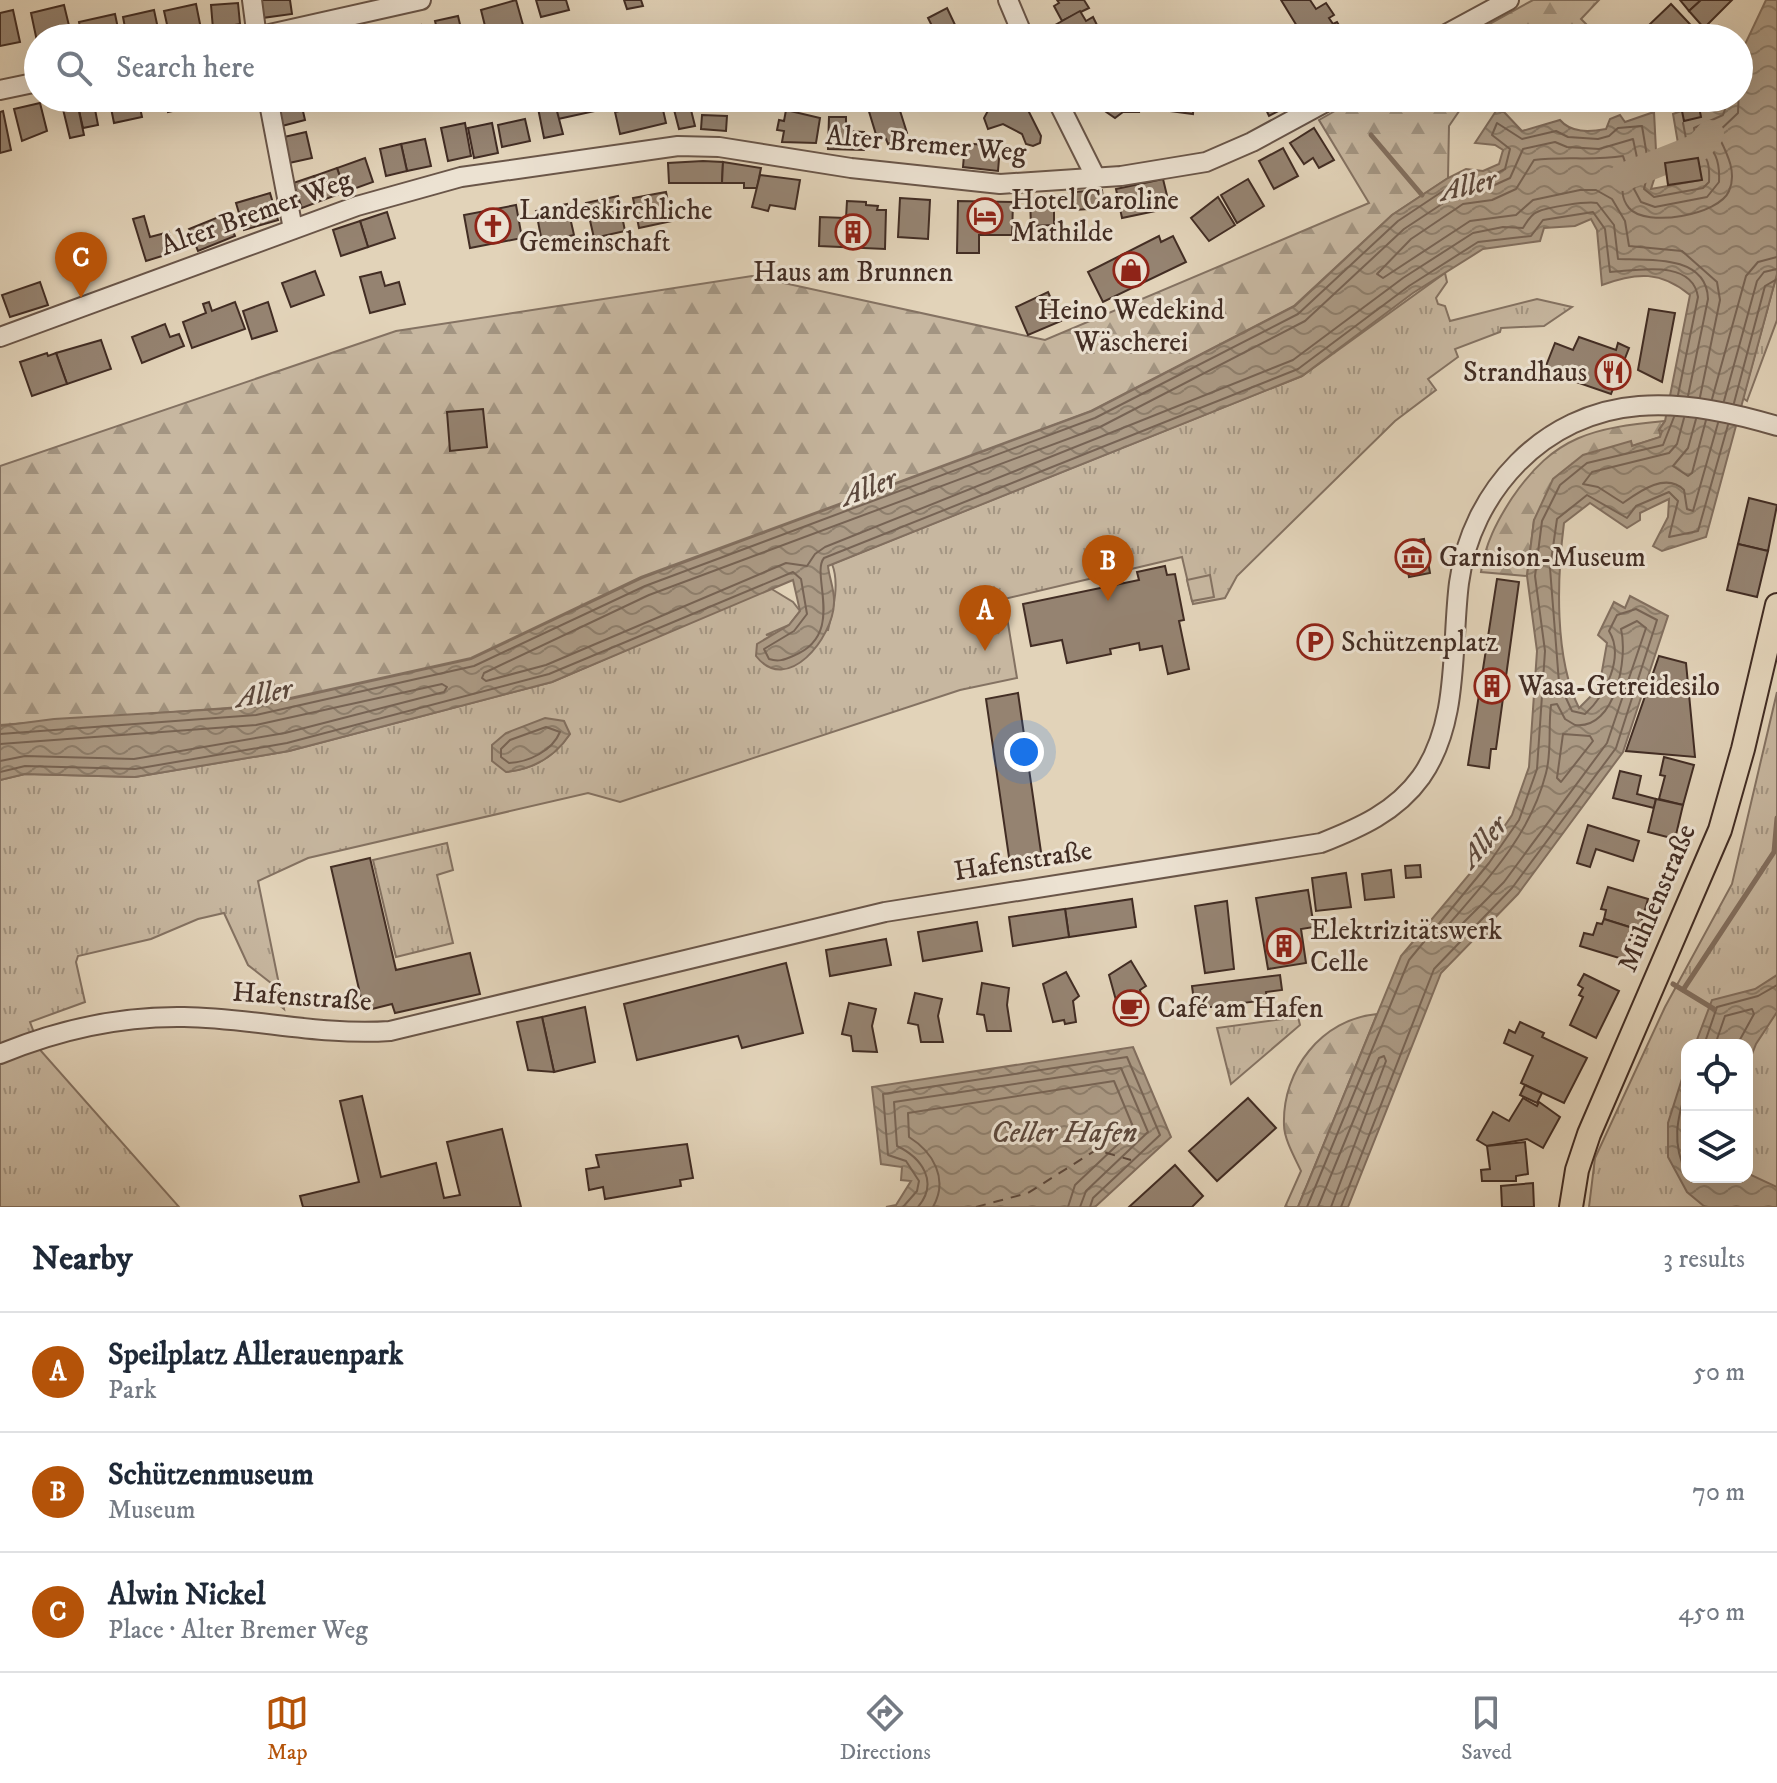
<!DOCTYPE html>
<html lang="en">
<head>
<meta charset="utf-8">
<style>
  :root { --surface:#fff; --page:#f2f2f3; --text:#1f2937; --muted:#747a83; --line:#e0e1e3; --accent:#b45309 }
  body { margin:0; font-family:"IM FELL DW Pica",serif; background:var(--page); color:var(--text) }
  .controls { position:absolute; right:24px; bottom:24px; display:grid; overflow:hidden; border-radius:16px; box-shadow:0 8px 32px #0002 }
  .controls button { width:72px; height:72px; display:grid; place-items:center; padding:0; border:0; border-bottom:2px solid var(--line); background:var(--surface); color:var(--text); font:40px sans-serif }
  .you { position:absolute; left:1024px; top:752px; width:28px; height:28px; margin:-20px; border:6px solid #fff; border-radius:50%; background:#1a73e8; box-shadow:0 0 0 12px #1a73e833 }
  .badge { display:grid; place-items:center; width:52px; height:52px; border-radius:50%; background:var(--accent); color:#fff; font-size:26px; font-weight:700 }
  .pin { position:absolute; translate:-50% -66px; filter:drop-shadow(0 2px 4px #0008) }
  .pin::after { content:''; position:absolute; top:42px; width:28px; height:24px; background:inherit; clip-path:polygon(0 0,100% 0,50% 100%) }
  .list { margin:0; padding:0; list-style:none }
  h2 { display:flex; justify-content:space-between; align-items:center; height:104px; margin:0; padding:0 32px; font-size:34px }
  h2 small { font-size:26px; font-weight:400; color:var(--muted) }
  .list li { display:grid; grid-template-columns:52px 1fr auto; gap:24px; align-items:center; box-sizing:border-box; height:120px; padding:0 32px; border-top:2px solid var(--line) }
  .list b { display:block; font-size:30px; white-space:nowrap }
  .list p { margin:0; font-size:26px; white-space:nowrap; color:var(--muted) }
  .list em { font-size:26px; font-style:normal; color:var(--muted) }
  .icon { flex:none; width:44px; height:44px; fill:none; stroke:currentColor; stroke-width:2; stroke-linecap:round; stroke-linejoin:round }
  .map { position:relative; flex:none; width:1777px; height:1207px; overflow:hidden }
  .search { position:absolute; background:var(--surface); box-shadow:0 8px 32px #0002; left:24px; right:24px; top:24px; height:88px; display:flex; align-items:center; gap:20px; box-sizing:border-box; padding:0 28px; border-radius:44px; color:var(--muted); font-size:30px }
  .sheet { height:464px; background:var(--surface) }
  nav { display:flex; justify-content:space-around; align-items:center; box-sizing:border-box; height:112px; border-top:2px solid var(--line); background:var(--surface); font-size:22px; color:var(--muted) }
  nav a { display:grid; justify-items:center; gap:4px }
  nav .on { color:var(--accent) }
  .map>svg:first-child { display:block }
  .grass { fill:url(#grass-tufts); stroke:#847262; stroke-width:2; fill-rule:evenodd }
  .forest { fill:url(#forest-firs); stroke:#847262; stroke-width:2 }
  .garden { fill:#c7b7a0; stroke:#847262; stroke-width:2 }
  .water { fill:url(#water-waves); stroke:#826f5f; stroke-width:2 }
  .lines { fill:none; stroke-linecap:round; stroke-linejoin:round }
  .shore { stroke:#776455; stroke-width:2 }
  .stream { stroke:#826f5f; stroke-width:5 }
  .river { stroke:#ac9b86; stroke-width:28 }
  .ferry { stroke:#5c483c; stroke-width:2; stroke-dasharray:10 8; stroke-linecap:butt }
  .building { fill:#958371; stroke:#422d24; stroke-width:2 }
  .minor-casing { stroke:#6a5649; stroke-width:22 }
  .major-casing { stroke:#422d24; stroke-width:26 }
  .minor { stroke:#ece2d2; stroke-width:18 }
  .major { stroke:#e2d3b9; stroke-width:22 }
  .labels { text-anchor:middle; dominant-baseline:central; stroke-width:6; stroke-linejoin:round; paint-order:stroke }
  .street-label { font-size:28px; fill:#422d24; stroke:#ece2d2 }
  .poi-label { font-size:28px; fill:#422d24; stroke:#ece2d2; text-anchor:start }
  .water-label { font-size:30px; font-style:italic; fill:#5c483c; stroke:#ece2d2 }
</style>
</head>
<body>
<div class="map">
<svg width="1777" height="1207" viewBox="0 0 1777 1207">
  <defs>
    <pattern id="grass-tufts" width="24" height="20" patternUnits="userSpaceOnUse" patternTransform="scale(2)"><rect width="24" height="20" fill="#c7b7a0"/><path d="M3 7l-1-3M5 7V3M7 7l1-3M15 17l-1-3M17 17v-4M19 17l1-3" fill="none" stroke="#a39582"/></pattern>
    <pattern id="forest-firs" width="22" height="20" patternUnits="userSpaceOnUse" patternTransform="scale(2)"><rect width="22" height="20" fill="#c7b7a0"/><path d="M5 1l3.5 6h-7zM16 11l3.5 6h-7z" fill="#a39582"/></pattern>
    <pattern id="water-waves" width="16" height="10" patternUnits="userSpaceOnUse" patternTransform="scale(2)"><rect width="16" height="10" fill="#ac9b86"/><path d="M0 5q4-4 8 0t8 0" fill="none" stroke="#8e7f6d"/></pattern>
  </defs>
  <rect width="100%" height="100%" fill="#e2d3b9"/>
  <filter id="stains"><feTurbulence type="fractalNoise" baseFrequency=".0025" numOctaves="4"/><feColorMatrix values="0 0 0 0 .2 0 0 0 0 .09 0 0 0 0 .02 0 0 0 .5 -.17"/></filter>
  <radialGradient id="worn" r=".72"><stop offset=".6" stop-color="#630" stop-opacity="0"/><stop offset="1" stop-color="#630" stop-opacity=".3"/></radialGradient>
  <g class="grass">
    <path d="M1445 273 1447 282 1436 298 1438 304 1445 306 1450 321 1537 299 1572 307 1544 326 1501 328 1500 332 1455 349 1458 357 1428 379 1436 390 1395 421 1237 576 1225 598 1193 604 1182 557 1004 599 1017 678 960 690 620 802 588 793 308 858 258 881 284 1009 278 1004 276 987 248 965 224 913 198 919 151 939 78 956 76 962 85 1002 30 1022 41 1051 179 1207H0V780L25 774 135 777 289 751 552 682 770 588 793 602 800 611 789 625 766 635 828 630C833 609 840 584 832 564L1302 376ZM570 734C554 757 534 769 506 772Z"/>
    <path d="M1777 274V320L1747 401 1743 398Z"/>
    <path d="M1777 692V1207H1589L1595 1158 1665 1007 1732 884ZM1687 1045H1747V1177H1687Z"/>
    <path d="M447 843 453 870 437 875 453 943 396 957 373 860Z"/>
    <path d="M1298 1017 1300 1025 1231 1084 1217 1028Z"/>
  </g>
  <g class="forest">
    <path d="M1533 0H1599L1581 19 1600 38H1464Z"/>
    <path d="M1358 98H1468L1449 126 1448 178 1392 215 1294 306 1091 411 641 577 471 658 254 706 0 725V466L396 331 752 276 1045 340 1369 203 1319 120Z"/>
    <path d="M1665 421 1659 430 1661 437 1632 446 1631 442 1534 520 1527 576 1481 572C1485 544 1497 521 1512 498 1555 435 1593 428 1665 421Z"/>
    <path d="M1377 1014 1298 1207H1285L1301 1171C1295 1158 1284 1139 1284 1125 1282 1070 1322 1019 1377 1014Z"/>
  </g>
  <path class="garden" d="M1210 575 1214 597 1192 601 1187 580Z"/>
  <g class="water">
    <path d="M1766 0H1777V274L1706 537 1662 551 1653 546 1668 517 1669 499 1640 513V520L1627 528 1590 503 1564 523C1557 578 1554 658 1579 708L1599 688 1607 643 1598 635 1614 602 1625 608 1630 596 1668 616 1623 752 1518 894 1441 973 1348 1207H1298L1401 956 1483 858 1512 815 1529 767 1537 651 1527 576 1534 520 1553 479 1583 455 1631 441 1632 446 1660 437 1662 431 1659 430 1665 421 1690 295C1661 271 1637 272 1602 285L1597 230 1591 219 1575 226 1544 228 1540 241 1483 249 1413 293 1302 376 828 566C829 577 835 591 834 603 833 638 787 696 756 656L757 644 789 625 800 611 793 580 552 682 289 751 135 777 25 774 0 780V726L54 719 254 707 471 659 642 578 1092 411 1295 306 1392 215 1448 178 1466 169 1483 171 1499 164 1503 150 1495 145 1475 143 1496 111 1504 112 1522 131 1560 120C1571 133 1589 132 1606 129L1610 119 1620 115 1625 122 1654 112 1657 170 1651 189 1701 180 1698 158 1681 161 1673 114 1718 98H1739V57Z"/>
    <path d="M545 718 564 721 570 734C555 757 534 769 506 772L492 761V745L506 733Z"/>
    <path d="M1777 975V1012L1756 1044 1747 1067V1045H1695L1712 1000 1755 989Z"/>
    <path d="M1133 1047 1171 1137 1095 1207H886L896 1205 911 1181 901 1180 902 1167 881 1164 872 1087Z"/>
    <path d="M1687 1063V1177H1747V1173L1777 1187V1207H1705L1687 1192 1668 1157V1123Z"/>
  </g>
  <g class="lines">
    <g class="shore">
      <path d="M1688 396 1708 299C1707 254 1646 260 1618 259L1614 225 1597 203C1587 201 1547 207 1537 212 1530 215 1527 222 1523 228L1503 227 1473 233 1403 278 1293 360 825 547 815 554 807 566 786 563 546 665 486 681 482 678 484 673 649 595 1100 427 1305 321 1404 229 1457 194 1469 188H1488L1510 178 1523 149 1555 142 1567 147 1599 149 1633 139 1639 167 1634 189 1641 202 1655 207 1707 197 1719 182C1720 162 1716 146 1696 139L1694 128 1723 115 1729 98"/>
      <path d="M1700 397 1720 300 1717 282 1682 251 1629 246 1625 221 1612 199 1596 190H1580L1533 200 1516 215 1470 221 1383 278 1377 274 1411 239 1463 204 1492 200 1516 189 1534 160C1564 156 1593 161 1623 156 1631 173 1614 190 1629 208 1646 228 1719 215 1729 191 1738 171 1725 150 1717 133L1738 113 1739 88"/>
      <path d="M1712 399 1746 276 1758 262 1777 257"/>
      <path d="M1724 401 1757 281 1764 272 1777 269"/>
      <path d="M1734 403 1765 286 1777 279"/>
      <path d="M1684 418 1677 444 1669 453 1592 472 1583 484 1598 487 1623 503C1640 491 1666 472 1684 490L1687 509 1693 511 1718 423"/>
      <path d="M1696 419 1688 448 1673 466 1688 476 1692 473 1706 420"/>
      <path d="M1637 621 1646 628 1607 743 1504 882 1449 937H1445L1443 931C1485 882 1530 837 1546 773 1552 751 1548 727 1551 705L1557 704 1565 719 1575 725C1616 730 1628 657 1621 629Z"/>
      <path d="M546 727 560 732C552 751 529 762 509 763L501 757V749L510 740Z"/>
      <path d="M0 734 256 715 474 666 645 586 1095 418 1298 314 1398 221 1452 185 1468 178 1485 179 1505 169 1510 149 1492 135 1497 123 1522 139 1556 131 1568 137 1598 139 1609 136 1618 128 1642 126 1649 168 1644 189 1654 197 1703 188 1709 182C1710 161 1708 153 1688 149L1683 123"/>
      <path d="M1563 734 1590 736 1593 741 1561 782 1557 778Z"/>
      <path d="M0 744 256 725 442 684 447 687 444 692 285 733 134 759 25 756 0 761"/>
      <path d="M0 772 25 766 135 769 287 743 549 674 793 572 801 579 807 614 794 631 764 649 769 659C778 662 784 660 793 656 847 635 810 575 824 558L1298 369 1409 286 1478 242 1531 236 1543 220 1593 212 1605 229 1610 272C1635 271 1692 258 1698 297L1678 395"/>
      <path d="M1704 1045 1717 1007 1758 996 1777 985"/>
      <path d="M1715 1045 1725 1016 1752 1009 1754 1014 1737 1045"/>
      <path d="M1687 1087C1677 1119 1671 1143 1687 1175"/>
      <path d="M903 1207 917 1191 919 1181 906 1161 888 1155 883 1094 1127 1057 1160 1135 1093 1198 1090 1207"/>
      <path d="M918 1207C939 1182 922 1158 897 1146L894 1102 1121 1068 1148 1132 1086 1191 1080 1207"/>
      <path d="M933 1207C949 1179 933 1152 909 1137L908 1113 1114 1081 1134 1129 1075 1185 1068 1207"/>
      <path d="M1307 1207 1409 960 1489 863 1519 820 1537 769 1545 651 1535 576 1542 521 1560 485 1587 463 1663 445 1674 417"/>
      <path d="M1318 1207 1379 1058 1384 1056 1386 1061 1331 1207"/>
      <path d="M1341 1207 1434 969 1512 888 1616 748 1657 620 1636 609 1617 615 1609 631C1625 657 1605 696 1585 714L1572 711 1559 683 1550 568 1557 519 1587 495 1627 518 1636 506 1669 492 1678 501 1669 537 1698 531 1728 425"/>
    </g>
    <g class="stream">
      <path d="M1371 135 1422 195"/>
      <path d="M1474 928 1496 936"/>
      <path d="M1673 984 1714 1009"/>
      <path d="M1683 990 1774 852 1777 818"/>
    </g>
    <path class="river" d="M1623 177 1699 147 1710 134"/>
    <path class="ferry" d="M976 1207 1028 1193 1096 1150 1131 1160"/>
  </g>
  <g class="building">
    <path d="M260 0H290L292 14 262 18Z"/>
    <path d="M516 0 525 32 507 37 505 29 487 34 481 10Z"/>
    <path d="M536 0H566L569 10 541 17Z"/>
    <path d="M624 0H641L643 6 627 9Z"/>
    <path d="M1057 0H1084L1089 8 1062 21 1054 6 1059 3Z"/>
    <path d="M1281 0H1310L1316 9 1326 3 1334 15 1329 18 1333 24 1337 22 1347 38H1313L1319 33 1316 29 1303 36Z"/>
    <path d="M1680 0H1701L1689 11Z"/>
    <path d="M1701 0H1732L1704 28 1689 11Z"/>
    <path d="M238 3 240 24 213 29 211 5Z"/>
    <path d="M196 4 202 34 170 38 164 11Z"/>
    <path d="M1671 4 1703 38H1661L1649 25Z"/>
    <path d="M64 5 72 38H38V46L31 13Z"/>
    <path d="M947 8 957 29 938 38 928 18Z"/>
    <path d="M13 10 20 42 0 46V13Z"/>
    <path d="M154 10 160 38H127L123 17Z"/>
    <path d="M1080 11 1086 21 1093 17 1099 29 1092 33 1095 38H1063L1055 25Z"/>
    <path d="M115 14 120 38H82L79 22Z"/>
    <path d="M458 16 463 37 439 38 435 21Z"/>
    <path d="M421 25 424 38H393L391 32Z"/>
    <path d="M640 28 643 38H618V35Z"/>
    <path d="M378 29 380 38H362L361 33Z"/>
    <path d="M109 98H138L142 117 114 123Z"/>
    <path d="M165 98H193L195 106 168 112Z"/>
    <path d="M289 98H300L305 120 282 126 276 101Z"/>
    <path d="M554 98H593L595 111 558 119Z"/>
    <path d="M671 98H688L695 126 679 129Z"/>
    <path d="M731 98H748L749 103 734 108Z"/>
    <path d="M896 98 907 133 888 144 886 139 878 141 867 105Z"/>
    <path d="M1010 98 1024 102 1041 136 1040 143 1033 146 1026 144 1022 134 1003 124 988 129 984 118 991 105Z"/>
    <path d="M1086 98H1137L1139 112H1123L1115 118Z"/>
    <path d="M1137 98H1194L1193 114 1154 109 1155 104 1137 103Z"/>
    <path d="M1296 98 1298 101 1269 116 1261 99Z"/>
    <path d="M93 99 98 125 83 128 77 102Z"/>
    <path d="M554 100 563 134 544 138 537 103Z"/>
    <path d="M661 101 666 123 620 134 615 112Z"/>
    <path d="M77 102 84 135 70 138 62 105Z"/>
    <path d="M40 103 47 131 22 141 14 109Z"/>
    <path d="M1699 107 1701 117 1684 121 1682 111Z"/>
    <path d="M786 110 820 118 816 143 782 142 784 131 777 130 779 120 784 121Z"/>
    <path d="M3 111 11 150 0 153V112Z"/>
    <path d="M702 115 727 116 726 131 701 129Z"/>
    <path d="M829 117H846V131L864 132V150L828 149Z"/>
    <path d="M525 119 530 141 502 147 498 125Z"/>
    <path d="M465 123 471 156 448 161 441 128Z"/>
    <path d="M492 123 498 153 474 158 468 128Z"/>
    <path d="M1314 128 1334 160 1319 168 1313 158 1304 164 1290 143Z"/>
    <path d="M306 132 312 158 289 163 284 137Z"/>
    <path d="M425 139 431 166 407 171 401 144Z"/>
    <path d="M965 143 1000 147 998 171 963 167Z"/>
    <path d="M401 144 407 171 386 176 380 149Z"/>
    <path d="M1283 148 1298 176 1274 189 1259 161Z"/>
    <path d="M365 158 373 182 345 192 337 168Z"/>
    <path d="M1698 158 1702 180 1668 185 1665 163Z"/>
    <path d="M703 161 723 162 722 183H669L668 163Z"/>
    <path d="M723 162 761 168 757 188H744V183H722Z"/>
    <path d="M337 168 345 192 323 200 314 176Z"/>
    <path d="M760 175 800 180 795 209 770 205 768 211 752 207Z"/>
    <path d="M314 176 323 200 302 208 293 183Z"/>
    <path d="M1163 179 1170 208 1122 218 1116 189Z"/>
    <path d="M1248 179 1264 206 1237 223 1221 195Z"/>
    <path d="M1102 190 1104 208 1074 210V192Z"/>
    <path d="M666 192 672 221 639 228 633 198Z"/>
    <path d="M270 193 278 220 244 230 236 203Z"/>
    <path d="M618 196 625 231 594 238 586 203Z"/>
    <path d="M1218 197 1235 225 1209 241 1191 218Z"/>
    <path d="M900 198 930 200 928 239 898 237Z"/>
    <path d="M1030 198H1054V225L1031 226Z"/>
    <path d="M847 201 866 202V205L878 206 877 210H886L885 249 819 246 820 217 846 218Z"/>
    <path d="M958 201 1013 202 1012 235H979V253H957Z"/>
    <path d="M567 204 574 235 542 242 536 211Z"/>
    <path d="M516 205 522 238 470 248 464 215Z"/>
    <path d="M387 212 395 238 368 247 360 221Z"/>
    <path d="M226 214 235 236 198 251 189 229Z"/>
    <path d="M144 216 150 237 169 232 175 252 146 261 133 219Z"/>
    <path d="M360 221 368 247 341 256 333 230Z"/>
    <path d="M1159 236 1161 242 1173 236 1186 262 1103 302 1088 272Z"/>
    <path d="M315 271 324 295 291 307 282 283Z"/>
    <path d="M381 272 385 286 399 282 405 304 370 313 360 277Z"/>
    <path d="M40 282 48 305 10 317 2 295Z"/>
    <path d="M1048 292 1061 321 1028 335 1016 307Z"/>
    <path d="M209 302 212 311 235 302 245 329 192 348 183 322 206 313 203 304Z"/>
    <path d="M268 302 277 331 252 339 243 311Z"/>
    <path d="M1649 309 1675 313 1662 382 1638 370Z"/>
    <path d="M165 324 170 337 179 334 184 346 142 363 132 337Z"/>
    <path d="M1579 337 1616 350 1618 343 1629 348 1611 394 1544 371 1555 343 1573 350Z"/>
    <path d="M101 340 111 369 67 384 56 353Z"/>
    <path d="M47 353 48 356 56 353 67 384 32 396 20 362Z"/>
    <path d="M483 409 487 447 450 451 447 412Z"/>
    <path d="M1749 498 1777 505 1768 551 1738 544Z"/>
    <path d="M1424 539 1430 573 1409 577 1407 565 1401 566 1398 549 1407 548 1406 542Z"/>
    <path d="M1738 544 1768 551 1757 597 1727 590Z"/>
    <path d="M1165 566 1167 575 1175 574 1184 620 1179 621 1189 669 1168 674 1162 646 1140 650 1139 643 1110 649 1111 654 1067 663 1062 640 1031 646 1023 604 1139 580 1137 572Z"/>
    <path d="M1497 579 1519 582 1496 749H1491L1489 768 1468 765Z"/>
    <path d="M1659 656 1686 663 1695 757 1626 751Z"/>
    <path d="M1018 693 1042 859 1010 864 986 699Z"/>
    <path d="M1664 757 1694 765 1683 805 1659 799 1665 776 1660 775Z"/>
    <path d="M1620 771 1641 776 1637 794 1656 799 1654 808 1613 798Z"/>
    <path d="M1656 799 1683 805 1675 839 1648 832Z"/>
    <path d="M1588 825 1639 841 1633 861 1596 849 1590 867 1577 863Z"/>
    <path d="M370 858 396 970 470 953 480 994 395 1013 392 1004 364 1011 331 867Z"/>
    <path d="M1420 865 1421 877 1406 878 1405 866Z"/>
    <path d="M1391 870 1394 897 1365 900 1362 874Z"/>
    <path d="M1346 873 1351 907 1316 911 1312 878Z"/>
    <path d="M1608 887 1648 899 1639 930 1604 919 1606 910 1601 909Z"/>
    <path d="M1308 890 1314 927 1301 929 1306 963 1268 969 1256 898Z"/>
    <path d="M1132 899 1136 927 1069 937 1065 909Z"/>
    <path d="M1227 901 1234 969 1205 973 1195 906Z"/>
    <path d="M1065 909 1069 937 1013 946 1009 917Z"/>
    <path d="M1604 919 1639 930 1629 961 1580 946 1584 933 1593 935 1597 923 1602 924Z"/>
    <path d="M977 922 982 951 923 961 918 932Z"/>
    <path d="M886 939 891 965 830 976 826 950Z"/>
    <path d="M1131 961 1146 986 1140 990 1144 1011 1131 1014V1009L1119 1011 1109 975Z"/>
    <path d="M786 963 803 1033 742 1048 738 1036 637 1060 624 1004Z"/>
    <path d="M1066 972 1079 996 1073 1001 1076 1022 1065 1024 1064 1020 1053 1022 1043 984Z"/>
    <path d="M1584 974 1619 991 1596 1038 1570 1025 1583 997 1579 995 1583 988 1578 985Z"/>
    <path d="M1280 975 1282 990 1266 992 1267 1000 1195 1009 1192 986Z"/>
    <path d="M982 983 1009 988 1007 1005 1011 1031H987L984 1015 977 1014Z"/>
    <path d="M915 993 942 999 938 1016 943 1042H921L918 1025 908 1023Z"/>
    <path d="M849 1003 876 1009 872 1026 877 1052 853 1051 851 1036 842 1034Z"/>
    <path d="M585 1007 595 1062 554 1072 542 1017Z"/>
    <path d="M542 1017 554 1072 528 1070 517 1022Z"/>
    <path d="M1520 1022 1544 1033 1542 1037 1587 1058 1564 1103 1521 1083 1533 1056 1504 1043 1509 1030 1515 1033Z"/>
    <path d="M1525 1085 1542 1093 1537 1103 1520 1095Z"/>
    <path d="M362 1096 381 1177 436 1163 444 1198 460 1195 447 1142 502 1129 521 1207H303L300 1196 359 1182 340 1101Z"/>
    <path d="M1248 1098 1276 1128 1217 1181 1189 1151Z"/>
    <path d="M1523 1098 1537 1106 1539 1102 1560 1117 1543 1148 1527 1139 1487 1146 1477 1140 1493 1112 1509 1121Z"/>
    <path d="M1525 1142 1528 1174 1516 1176V1181H1482L1481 1170 1490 1169 1487 1146Z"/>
    <path d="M687 1144 693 1178 680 1180 681 1186 605 1199 603 1187 589 1190 586 1169 599 1167 596 1155Z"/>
    <path d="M1175 1165 1203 1196 1192 1207H1129Z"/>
    <path d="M1533 1183 1534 1207H1502L1501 1186Z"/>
  </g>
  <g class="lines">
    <defs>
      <g id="minor">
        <path d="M252 0 257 38"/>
        <path d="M1008 0 1024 38"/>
        <path d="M252 38 421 0"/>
        <path d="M1439 38 1509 0"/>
        <path d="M0 90 38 82"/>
        <path d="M268 98 293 229"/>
        <path d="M1056 98 1096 178"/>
        <path d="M0 337 357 206 461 177 678 146 719 147 851 168 1000 184 1121 176 1206 162 1252 142 1333 98"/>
        <path d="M0 1054C58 1030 121 1016 184 1017 254 1018 320 1036 390 1031L885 912 1321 843C1359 828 1396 812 1421 777 1460 722 1451 646 1459 583 1471 491 1544 413 1639 406 1684 402 1734 413 1777 426"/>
      </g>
      <path id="major" d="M1571 1207 1577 1170 1589 1134 1720 830 1743 749 1777 605"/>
    </defs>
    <use href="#minor" class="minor-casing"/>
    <use href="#major" class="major-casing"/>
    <use href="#minor" class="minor"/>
    <use href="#major" class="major"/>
  </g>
  <defs>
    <symbol id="hotel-ring" viewBox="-11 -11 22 22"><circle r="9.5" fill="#ece2d2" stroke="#8f2418" stroke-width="1.5"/><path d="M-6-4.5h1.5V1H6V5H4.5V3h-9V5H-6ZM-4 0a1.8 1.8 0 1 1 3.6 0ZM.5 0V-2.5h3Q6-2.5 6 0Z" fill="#8f2418"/></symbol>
    <symbol id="church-ring" viewBox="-11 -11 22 22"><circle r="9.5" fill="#ece2d2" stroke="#8f2418" stroke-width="1.5"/><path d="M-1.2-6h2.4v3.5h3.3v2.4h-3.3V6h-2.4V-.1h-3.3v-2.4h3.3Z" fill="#8f2418"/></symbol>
    <symbol id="building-ring" viewBox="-11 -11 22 22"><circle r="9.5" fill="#ece2d2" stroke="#8f2418" stroke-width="1.5"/><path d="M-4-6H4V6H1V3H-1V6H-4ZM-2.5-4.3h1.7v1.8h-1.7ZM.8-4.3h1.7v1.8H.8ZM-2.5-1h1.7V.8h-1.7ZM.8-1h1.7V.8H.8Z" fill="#8f2418"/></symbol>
    <symbol id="shop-ring" viewBox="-11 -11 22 22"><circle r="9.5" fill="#ece2d2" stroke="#8f2418" stroke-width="1.5"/><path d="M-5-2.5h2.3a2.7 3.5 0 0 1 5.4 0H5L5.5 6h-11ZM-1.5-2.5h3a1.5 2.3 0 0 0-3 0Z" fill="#8f2418"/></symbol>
    <symbol id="restaurant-ring" viewBox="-11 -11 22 22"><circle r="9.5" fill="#ece2d2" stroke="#8f2418" stroke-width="1.5"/><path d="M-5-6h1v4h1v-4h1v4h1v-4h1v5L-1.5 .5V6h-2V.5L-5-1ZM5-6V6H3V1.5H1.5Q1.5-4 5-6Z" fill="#8f2418"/></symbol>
    <symbol id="museum-ring" viewBox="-11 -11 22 22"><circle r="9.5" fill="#ece2d2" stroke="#8f2418" stroke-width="1.5"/><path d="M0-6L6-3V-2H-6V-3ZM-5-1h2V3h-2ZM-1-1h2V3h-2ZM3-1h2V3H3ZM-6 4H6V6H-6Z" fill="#8f2418"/></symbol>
    <symbol id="parking-ring" viewBox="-11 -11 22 22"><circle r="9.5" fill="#ece2d2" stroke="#8f2418" stroke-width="1.5"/><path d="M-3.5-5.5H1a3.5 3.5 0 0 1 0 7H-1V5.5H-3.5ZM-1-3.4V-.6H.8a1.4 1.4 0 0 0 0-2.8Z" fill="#8f2418"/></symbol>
    <symbol id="cafe-ring" viewBox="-11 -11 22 22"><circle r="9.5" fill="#ece2d2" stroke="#8f2418" stroke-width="1.5"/><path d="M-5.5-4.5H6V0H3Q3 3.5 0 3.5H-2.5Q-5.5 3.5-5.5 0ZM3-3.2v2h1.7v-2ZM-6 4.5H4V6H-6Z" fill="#8f2418"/></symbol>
  </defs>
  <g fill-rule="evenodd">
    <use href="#hotel-ring" x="965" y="196" width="40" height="40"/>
    <use href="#church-ring" x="473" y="206" width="40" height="40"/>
    <use href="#building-ring" x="833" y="212" width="40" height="40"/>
    <use href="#shop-ring" x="1111" y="250" width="40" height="40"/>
    <use href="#restaurant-ring" x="1593" y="352" width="40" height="40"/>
    <use href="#museum-ring" x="1393" y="537" width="40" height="40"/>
    <use href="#parking-ring" x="1295" y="622" width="40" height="40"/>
    <use href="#building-ring" x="1472" y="666" width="40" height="40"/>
    <use href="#building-ring" x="1264" y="926" width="40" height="40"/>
    <use href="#cafe-ring" x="1111" y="988" width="40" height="40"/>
  </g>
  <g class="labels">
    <g class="street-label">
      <text transform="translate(926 144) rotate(5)">Alter Bremer Weg</text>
      <text transform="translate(256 213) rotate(-20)">Alter Bremer Weg</text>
      <text transform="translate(1023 861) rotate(-9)">Hafenstraße</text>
      <text transform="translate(1657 898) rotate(-67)">Mühlenstraße</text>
      <text transform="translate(302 997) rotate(4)">Hafenstraße</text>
    </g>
    <g class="poi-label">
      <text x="1011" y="200">Hotel Caroline<tspan x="1011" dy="32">Mathilde</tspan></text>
      <text x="519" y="210">Landeskirchliche<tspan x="519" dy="32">Gemeinschaft</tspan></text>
      <text x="853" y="272" text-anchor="middle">Haus am Brunnen</text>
      <text x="1131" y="310" text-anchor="middle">Heino Wedekind<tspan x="1131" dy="32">Wäscherei</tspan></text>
      <text x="1587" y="372" text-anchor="end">Strandhaus</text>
      <text x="1439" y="557">Garnison-Museum</text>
      <text x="1341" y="642">Schützenplatz</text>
      <text x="1518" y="686">Wasa-Getreidesilo</text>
      <text x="1310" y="930">Elektrizitätswerk<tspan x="1310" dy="32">Celle</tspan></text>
      <text x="1157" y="1008">Café am Hafen</text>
    </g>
    <g class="water-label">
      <text transform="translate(1468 186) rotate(-13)">Aller</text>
      <text transform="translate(869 488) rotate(-21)">Aller</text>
      <text transform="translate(264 694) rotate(-10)">Aller</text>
      <text transform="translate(1484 842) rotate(-50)">Aller</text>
      <text x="1064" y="1133">Celler Hafen</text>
    </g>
  </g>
  <rect width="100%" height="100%" filter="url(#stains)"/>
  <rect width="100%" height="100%" fill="url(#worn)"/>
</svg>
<div class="controls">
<button><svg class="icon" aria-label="locate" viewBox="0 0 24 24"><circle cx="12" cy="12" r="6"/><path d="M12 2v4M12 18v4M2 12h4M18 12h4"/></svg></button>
<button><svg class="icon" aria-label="layers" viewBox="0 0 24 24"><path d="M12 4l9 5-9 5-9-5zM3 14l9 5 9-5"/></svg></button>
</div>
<div class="you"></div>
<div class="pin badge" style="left:985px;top:651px">A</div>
<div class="pin badge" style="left:1108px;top:601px">B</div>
<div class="pin badge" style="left:81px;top:298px">C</div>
<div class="search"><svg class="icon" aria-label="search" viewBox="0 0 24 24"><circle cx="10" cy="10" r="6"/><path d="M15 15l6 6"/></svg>Search here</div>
</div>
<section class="sheet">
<h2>Nearby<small>3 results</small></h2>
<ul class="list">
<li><span class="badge">A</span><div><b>Speilplatz Allerauenpark</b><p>Park</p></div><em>50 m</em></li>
<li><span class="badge">B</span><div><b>Schützenmuseum</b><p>Museum</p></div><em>70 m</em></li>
<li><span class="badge">C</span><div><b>Alwin Nickel</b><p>Place · Alter Bremer Weg</p></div><em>450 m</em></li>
</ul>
</section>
<nav>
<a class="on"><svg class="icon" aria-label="map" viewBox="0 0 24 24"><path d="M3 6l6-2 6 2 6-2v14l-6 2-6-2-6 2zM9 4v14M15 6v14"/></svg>Map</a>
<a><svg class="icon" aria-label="directions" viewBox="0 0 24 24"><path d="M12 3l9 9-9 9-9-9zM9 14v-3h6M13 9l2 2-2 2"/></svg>Directions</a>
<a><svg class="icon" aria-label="saved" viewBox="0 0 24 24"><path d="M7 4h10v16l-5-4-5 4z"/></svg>Saved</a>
</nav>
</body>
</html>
